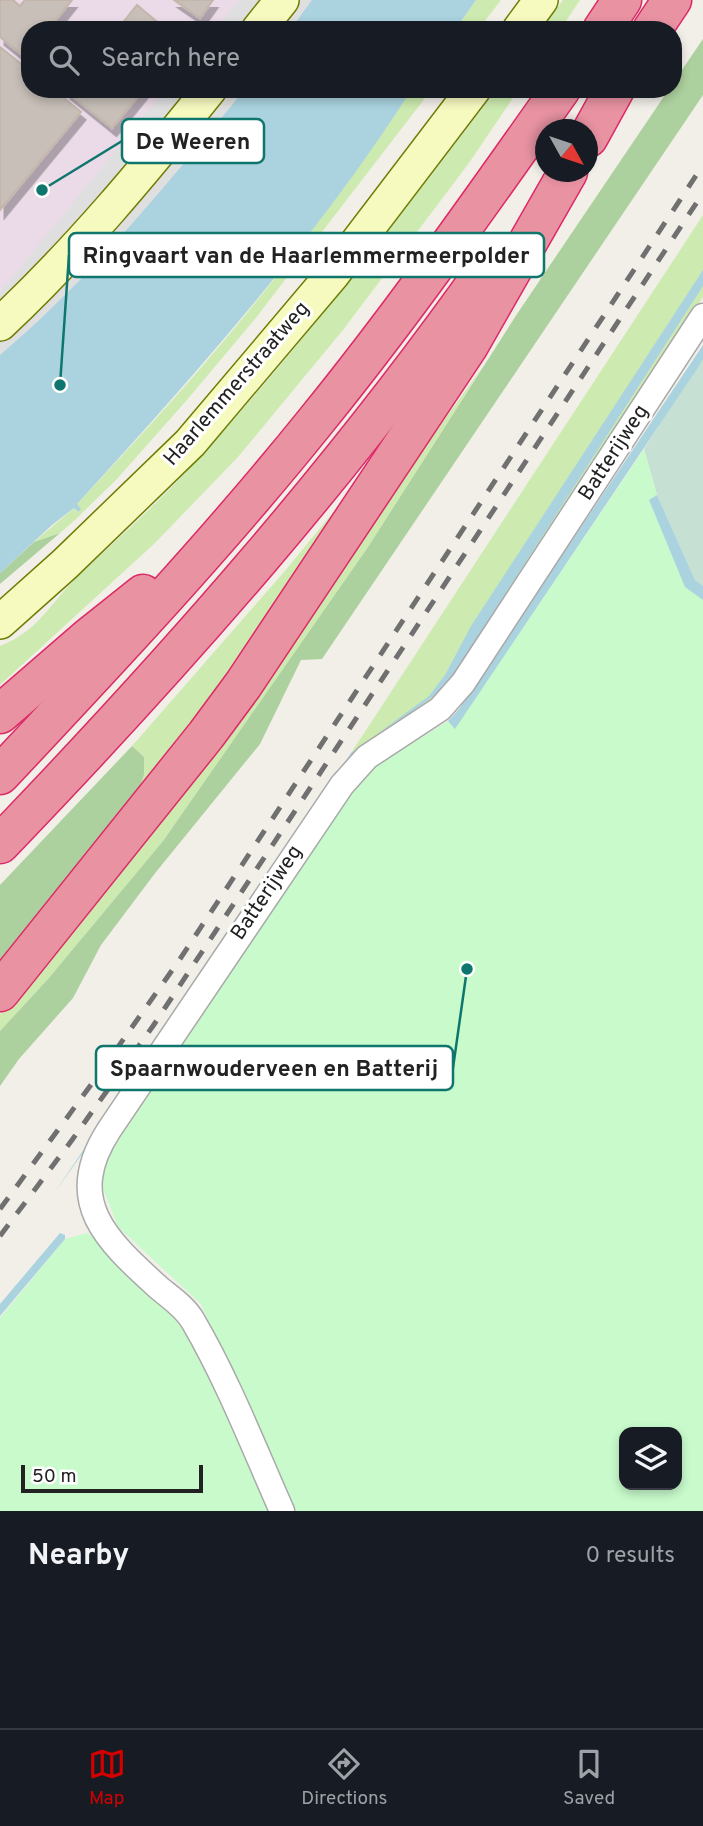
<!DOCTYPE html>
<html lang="en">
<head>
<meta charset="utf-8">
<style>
  :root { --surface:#171b24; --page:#20242c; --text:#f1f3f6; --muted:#9ea1a6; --line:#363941; --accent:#d40000 }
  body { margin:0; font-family:Overpass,sans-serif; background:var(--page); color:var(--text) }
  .controls { position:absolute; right:21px; bottom:21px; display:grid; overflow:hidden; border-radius:14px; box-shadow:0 4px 10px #0003 }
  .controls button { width:63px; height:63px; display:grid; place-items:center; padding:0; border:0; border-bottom:2px solid var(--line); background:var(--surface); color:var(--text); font:35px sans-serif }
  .compass { position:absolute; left:535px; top:119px; width:63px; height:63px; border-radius:50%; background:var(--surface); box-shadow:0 4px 10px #0003; rotate:130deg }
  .scale { position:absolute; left:21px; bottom:18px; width:182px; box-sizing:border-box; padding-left:7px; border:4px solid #222; border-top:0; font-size:19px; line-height:24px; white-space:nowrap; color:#222; -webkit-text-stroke:5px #fff; paint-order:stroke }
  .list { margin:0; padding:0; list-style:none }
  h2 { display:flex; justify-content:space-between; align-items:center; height:91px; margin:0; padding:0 28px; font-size:30px }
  h2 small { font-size:23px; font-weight:400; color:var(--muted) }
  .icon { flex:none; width:38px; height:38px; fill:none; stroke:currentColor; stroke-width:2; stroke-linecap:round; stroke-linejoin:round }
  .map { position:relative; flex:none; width:703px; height:1511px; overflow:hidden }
  .search { position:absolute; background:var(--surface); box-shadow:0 4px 10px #0003; left:21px; right:21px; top:21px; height:77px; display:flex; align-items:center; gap:18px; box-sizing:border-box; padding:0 24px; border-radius:28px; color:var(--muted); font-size:26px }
  .sheet { height:217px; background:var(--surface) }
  nav { display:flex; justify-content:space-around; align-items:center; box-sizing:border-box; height:98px; border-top:2px solid var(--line); background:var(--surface); font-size:19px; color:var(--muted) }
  nav a { display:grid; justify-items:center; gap:4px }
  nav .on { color:var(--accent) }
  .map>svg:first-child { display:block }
  .residential { fill:#e0dfdf }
  .industrial { fill:#ebdbe8 }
  .grass { fill:#cdebb0 }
  .forest { fill:#add19e }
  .wetland { fill:#c6e0d4 }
  .park { fill:#c8facc; fill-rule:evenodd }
  .water { fill:#aad3df }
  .building { fill:#c7bfb8; stroke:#c4b6ab; stroke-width:2; filter:url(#shadow) }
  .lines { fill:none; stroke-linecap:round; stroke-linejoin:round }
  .street-casing { stroke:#a9a9a9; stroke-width:27 }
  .secondary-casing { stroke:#707d05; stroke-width:36 }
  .highway-casing { stroke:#dc2a67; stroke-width:41 }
  .street { stroke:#fff; stroke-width:24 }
  .secondary { stroke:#f7fabf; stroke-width:33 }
  .highway { stroke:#e892a2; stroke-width:38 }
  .rail { stroke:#707070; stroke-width:5; stroke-dasharray:14 14; stroke-linecap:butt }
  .labels { text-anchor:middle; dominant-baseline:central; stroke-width:6; stroke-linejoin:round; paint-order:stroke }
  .street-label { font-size:21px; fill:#222; stroke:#fff }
  .leader { fill:none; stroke:#0f766e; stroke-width:2.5 }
  .callout-dot { fill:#0f766e; stroke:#fff; stroke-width:2.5 }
  .callout { fill:#fff; stroke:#0f766e; stroke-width:2.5 }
  .callout-label { font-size:23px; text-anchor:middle; font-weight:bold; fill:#222 }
</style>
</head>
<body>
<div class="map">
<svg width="703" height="1511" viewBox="0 0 703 1511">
  <defs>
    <filter id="shadow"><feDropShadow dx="4.5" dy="8" stdDeviation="0" flood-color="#0004"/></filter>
  </defs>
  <rect width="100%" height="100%" fill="#f2efe9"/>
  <path class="residential" d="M0 0H329L306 30H30V89H262L0 373Z"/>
  <path class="industrial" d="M0 0H239L215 30H30V89H166L0 292Z"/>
  <g class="grass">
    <path d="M476 0H501L478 30H455Z"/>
    <path d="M563 0H580L560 30H541Z"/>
    <path d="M412 89H432L255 319 186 401 117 479 75 520 60 533 34 542 74 508 77 512 80 509 77 504C113 465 150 426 185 386 267 293 343 192 412 89Z"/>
    <path d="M497 89H519L469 163 343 330 238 457 155 543 0 685V646C39 631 50 603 78 576 118 539 159 502 196 461 304 344 400 216 497 89Z"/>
    <path d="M703 215V297L443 696 355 754 351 753Z"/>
    <path d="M484 365 368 547 163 841 48 979 0 1031V1014L112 880Z"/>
    <path d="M377 459 302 575 136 801 144 757 132 746 284 572Z"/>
  </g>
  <g class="forest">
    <path d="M703 39V95L701 98 322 659 301 660 260 744 156 872 101 945 73 998 19 1059 0 1086V1031L48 979 163 841 368 547 517 314 669 89H673V83Z"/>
    <path d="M60 533 0 584V573L34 542Z"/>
    <path d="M132 746 144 757V774L136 801 0 971V885Z"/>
  </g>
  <path class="wetland" d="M703 357V586L695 580 657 495 644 449Z"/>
  <g class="park">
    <path d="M644 449 657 495 649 500 685 586 703 600V1511H292L201 1304 118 1227 102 1186 105 1165 115 1143 349 796 374 767 448 721 455 728ZM624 1432H677V1485H624Z"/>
    <path d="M87 1233 105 1246 190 1328 275 1511H0V1318L65 1239Z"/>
  </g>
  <g class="water">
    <path d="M312 0H476L455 30H290Z"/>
    <path d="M245 89H412C316 239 197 373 77 504L81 509 78 512 74 508 52 525 0 573V355C92 277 169 182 245 89Z"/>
    <path d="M703 270V286L452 677C426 710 382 725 351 755L137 1076 53 1195 351 753 429 696 445 675 471 626Z"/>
    <path d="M703 345V359L697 369 455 729 448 721 459 709Z"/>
    <path d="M657 495 695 580 703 586V600L685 587 649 500Z"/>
    <path d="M60 1233 65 1235V1239L0 1316V1304Z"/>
  </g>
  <g class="building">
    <path d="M0 0H13L20 6 25 0H72L48 30H30V51L25 57 0 37Z"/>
    <path d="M174 0H213L200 18Z"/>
    <path d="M137 5 167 30H117Z"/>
    <path d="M0 47 30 71V89H53L81 112 0 210Z"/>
    <path d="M68 89H144L112 128 66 91Z"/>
  </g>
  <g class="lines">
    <defs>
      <path id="street" d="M282 1511C254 1448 228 1381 193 1321 185 1307 171 1298 159 1288 106 1240 63 1201 109 1130L342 785 367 757 440 709 463 683 703 316"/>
      <g id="secondary">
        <path d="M258 30 282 0"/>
        <path d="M519 30 541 0"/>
        <path d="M0 324C77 252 144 171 210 89"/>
        <path d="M0 622 65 564 190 443 333 274 474 89"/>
      </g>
      <g id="highway">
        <path d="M602 30 622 0"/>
        <path d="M652 30 672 0"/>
        <path d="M588 138 615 89"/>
        <path d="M0 714 89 637 143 594"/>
        <path d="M0 775C108 660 216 545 315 422 402 315 481 202 561 89"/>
        <path d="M0 844C178 659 349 465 496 255"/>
        <path d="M0 992 206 735 243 685 468 347 568 172"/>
      </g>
    </defs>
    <use href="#street" class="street-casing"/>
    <use href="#secondary" class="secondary-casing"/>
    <use href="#highway" class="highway-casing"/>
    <use href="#street" class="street"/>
    <use href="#secondary" class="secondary"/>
    <use href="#highway" class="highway"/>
    <g class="rail">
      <path d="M0 1209 96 1078 178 962 703 165"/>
      <path d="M0 1236 72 1140 153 1026 703 193"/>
    </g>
  </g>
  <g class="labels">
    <g class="street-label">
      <text transform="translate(237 384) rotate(-49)">Haarlemmerstraatweg</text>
      <text transform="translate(614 453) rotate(-57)">Batterijweg</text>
      <text transform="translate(267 893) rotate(-56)">Batterijweg</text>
    </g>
  </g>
  <path class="leader" d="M42 190L122 141M60 385L69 255M467 969L453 1068"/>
  <g class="callout-dot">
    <circle cx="42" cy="190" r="7"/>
    <circle cx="60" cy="385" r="7"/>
    <circle cx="467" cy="969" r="7"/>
  </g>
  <g class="callout">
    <rect x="122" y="119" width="142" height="44" rx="7"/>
    <rect x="69" y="233" width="475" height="44" rx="7"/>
    <rect x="96" y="1046" width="357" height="44" rx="7"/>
  </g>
  <g class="callout-label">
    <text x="193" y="149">De Weeren</text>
    <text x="306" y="263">Ringvaart van de Haarlemmermeerpolder</text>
    <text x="274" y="1076">Spaarnwouderveen en Batterij</text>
  </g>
</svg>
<div class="controls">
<button><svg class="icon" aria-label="layers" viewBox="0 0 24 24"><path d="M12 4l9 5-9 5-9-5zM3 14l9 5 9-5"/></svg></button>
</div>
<svg class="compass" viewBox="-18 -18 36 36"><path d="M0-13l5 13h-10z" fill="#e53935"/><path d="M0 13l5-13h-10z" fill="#9ea1a6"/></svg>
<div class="scale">50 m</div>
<div class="search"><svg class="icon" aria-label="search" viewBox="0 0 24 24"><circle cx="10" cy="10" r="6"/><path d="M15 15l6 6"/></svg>Search here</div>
</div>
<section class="sheet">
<h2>Nearby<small>0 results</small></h2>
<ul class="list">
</ul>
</section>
<nav>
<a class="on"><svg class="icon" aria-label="map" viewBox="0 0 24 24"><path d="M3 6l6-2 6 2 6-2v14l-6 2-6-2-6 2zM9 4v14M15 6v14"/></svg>Map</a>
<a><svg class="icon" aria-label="directions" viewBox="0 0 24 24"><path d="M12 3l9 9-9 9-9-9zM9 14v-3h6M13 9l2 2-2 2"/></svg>Directions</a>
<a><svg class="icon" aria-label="saved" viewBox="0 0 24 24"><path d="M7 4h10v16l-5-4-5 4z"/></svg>Saved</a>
</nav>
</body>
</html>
